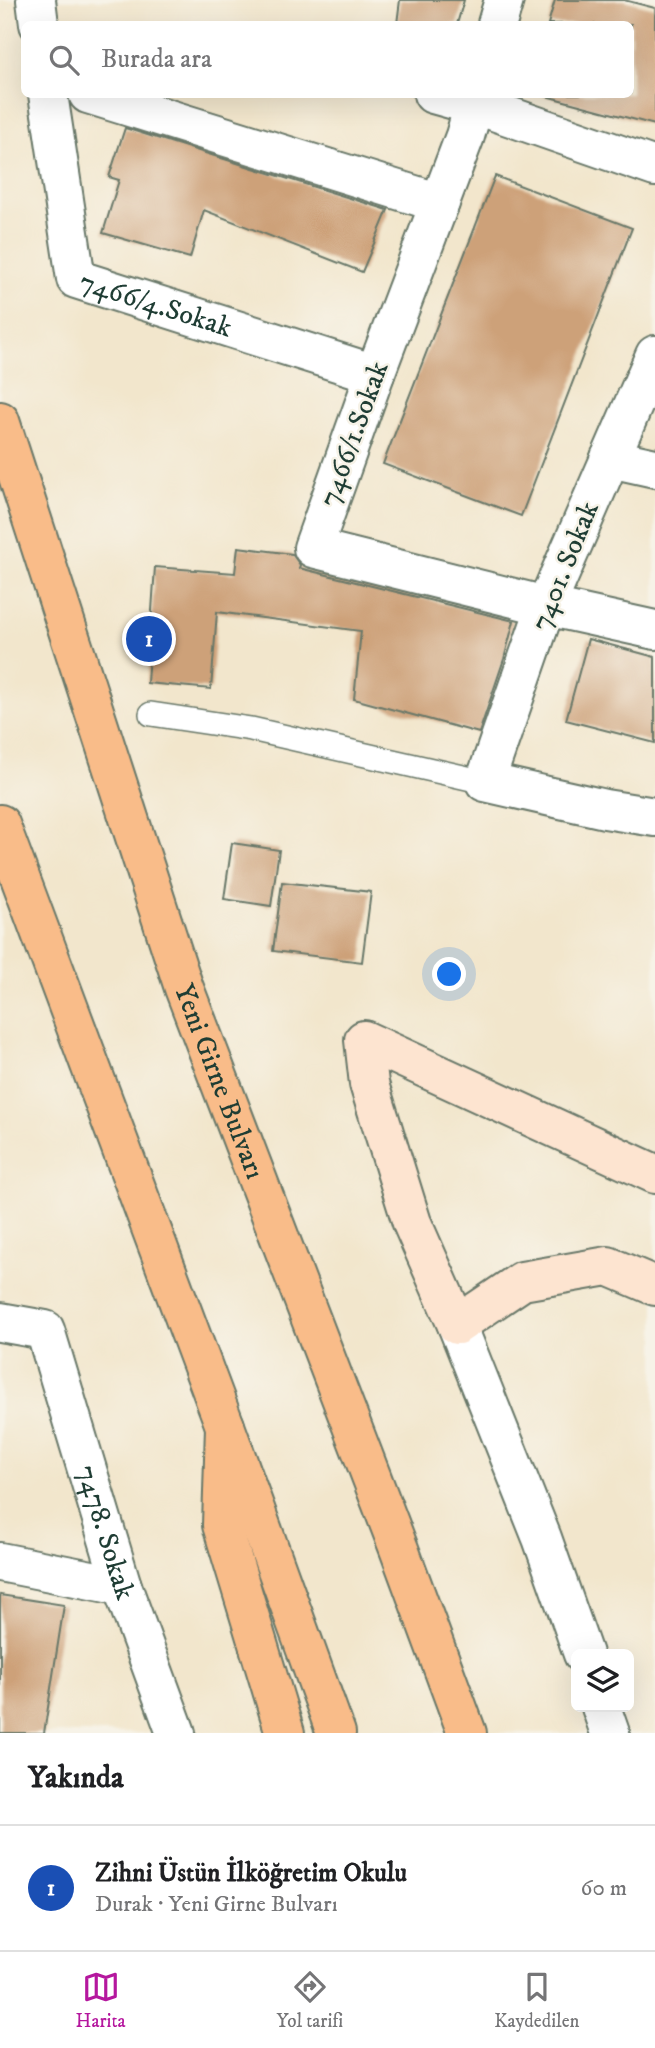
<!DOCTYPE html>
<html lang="tr">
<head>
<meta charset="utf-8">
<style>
  :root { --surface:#fff; --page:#f2f2f2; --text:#202124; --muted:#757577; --line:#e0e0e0; --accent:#b5179e }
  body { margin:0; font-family:"IM FELL DW Pica",serif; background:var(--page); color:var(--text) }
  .controls { position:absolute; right:21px; bottom:21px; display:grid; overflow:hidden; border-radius:10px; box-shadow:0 7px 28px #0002 }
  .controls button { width:63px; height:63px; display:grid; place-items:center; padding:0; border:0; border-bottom:2px solid var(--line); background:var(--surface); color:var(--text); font:35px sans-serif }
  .you { position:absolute; left:450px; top:975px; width:24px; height:24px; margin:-18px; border:5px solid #fff; border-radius:50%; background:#1a73e8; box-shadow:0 0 0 10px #1a73e833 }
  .badge { display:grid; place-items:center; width:46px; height:46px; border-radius:50%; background:var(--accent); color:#fff; font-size:23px; font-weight:700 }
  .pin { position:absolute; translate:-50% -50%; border:4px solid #fff; box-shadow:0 2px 7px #0006 }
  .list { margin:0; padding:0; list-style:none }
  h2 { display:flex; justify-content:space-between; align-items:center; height:91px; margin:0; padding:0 28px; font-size:30px }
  h2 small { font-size:23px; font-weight:400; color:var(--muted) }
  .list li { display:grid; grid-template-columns:46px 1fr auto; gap:21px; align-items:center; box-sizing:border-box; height:126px; padding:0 28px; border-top:2px solid var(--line) }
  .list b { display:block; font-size:26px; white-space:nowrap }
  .list p { margin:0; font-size:23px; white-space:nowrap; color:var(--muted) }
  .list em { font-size:23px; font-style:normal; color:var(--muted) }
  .icon { flex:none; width:38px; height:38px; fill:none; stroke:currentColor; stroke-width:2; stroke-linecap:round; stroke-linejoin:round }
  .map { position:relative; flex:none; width:655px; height:1733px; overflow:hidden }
  .search { position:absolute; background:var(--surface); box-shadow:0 7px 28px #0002; left:21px; right:21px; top:21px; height:77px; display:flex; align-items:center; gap:18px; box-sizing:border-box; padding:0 24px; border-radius:10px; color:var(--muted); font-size:26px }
  .sheet { height:217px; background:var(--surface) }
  nav { display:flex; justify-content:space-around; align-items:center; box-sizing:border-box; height:98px; border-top:2px solid var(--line); background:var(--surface); font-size:19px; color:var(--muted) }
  nav a { display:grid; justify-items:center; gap:4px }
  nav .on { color:var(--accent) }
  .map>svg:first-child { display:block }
  .building { fill:#cda179 }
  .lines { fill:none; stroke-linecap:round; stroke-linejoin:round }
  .lane-casing { stroke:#697869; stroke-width:26 }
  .street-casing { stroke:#697869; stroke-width:42 }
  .secondary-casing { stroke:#697869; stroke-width:42 }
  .primary-casing { stroke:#697869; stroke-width:42 }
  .highway-casing { stroke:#697869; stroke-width:42 }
  .lane { stroke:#fff; stroke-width:23 }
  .street { stroke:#fff; stroke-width:38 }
  .secondary { stroke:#fde4d0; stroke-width:38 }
  .primary { stroke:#f9bc89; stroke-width:38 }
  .highway { stroke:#f9bc89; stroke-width:38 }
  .labels { text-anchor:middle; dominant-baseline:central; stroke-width:5; stroke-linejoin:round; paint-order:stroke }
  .street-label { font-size:28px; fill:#1f3d34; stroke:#f7f3e8 }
</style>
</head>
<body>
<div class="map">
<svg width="655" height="1733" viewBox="0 0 655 1733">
  <rect width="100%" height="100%" fill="#f7f3e8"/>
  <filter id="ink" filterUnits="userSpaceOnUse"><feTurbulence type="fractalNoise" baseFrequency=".0143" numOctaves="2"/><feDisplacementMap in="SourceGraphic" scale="14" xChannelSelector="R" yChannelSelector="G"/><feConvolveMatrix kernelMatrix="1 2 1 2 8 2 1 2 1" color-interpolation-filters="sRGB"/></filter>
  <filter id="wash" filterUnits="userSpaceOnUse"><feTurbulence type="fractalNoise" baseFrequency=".00686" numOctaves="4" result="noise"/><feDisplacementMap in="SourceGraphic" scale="28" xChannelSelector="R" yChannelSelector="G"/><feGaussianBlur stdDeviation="1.57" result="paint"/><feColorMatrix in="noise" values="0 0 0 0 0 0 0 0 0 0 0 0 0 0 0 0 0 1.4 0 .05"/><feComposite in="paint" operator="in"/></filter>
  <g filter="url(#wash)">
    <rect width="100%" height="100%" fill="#f2e6cc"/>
    <g id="blocks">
      <g class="building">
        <path d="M400 0H464L457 24H397Z"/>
        <path d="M555 0H624L655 8V125L538 94H631V24H548Z"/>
        <path d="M125 128 388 210 362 272 204 210 190 258 103 233 119 180 109 177Z"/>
        <path d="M495 176 632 228 521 516 383 464Z"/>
        <path d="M238 547 292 554 300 565 299 568 514 621 504 659 479 733 354 699 361 631 217 612 211 689 147 683 155 567 235 573Z"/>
        <path d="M588 639 655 657V743L566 720Z"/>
        <path d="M232 843 279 850 271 906 224 899Z"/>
        <path d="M282 882 371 892 362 962 273 951Z"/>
        <path d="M0 1595 64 1605 44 1733H0Z"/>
      </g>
    </g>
  </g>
  <g filter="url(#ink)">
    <use href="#blocks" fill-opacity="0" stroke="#697869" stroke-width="2"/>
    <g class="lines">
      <defs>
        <path id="lane" d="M151 714 251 729 485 782"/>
        <g id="street">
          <path d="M36 0 39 24"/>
          <path d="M497 24 504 0"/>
          <path id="s1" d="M48 94 76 279 375 374"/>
          <path d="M88 94 440 203"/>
          <path d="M433 94 494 111 655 167"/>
          <path d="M477 94 465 136 375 374 313 548 546 606 655 630"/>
          <path d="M655 355 546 606 485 782 605 809 655 817"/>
          <path d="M610 458 655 468"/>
          <path id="s2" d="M0 1322 45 1330 122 1586 176 1733"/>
          <path d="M457 1325 542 1538 583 1654"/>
          <path d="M0 1562 122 1586"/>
          <path d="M601 1707 610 1733"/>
        </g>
        <path id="secondary" d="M655 1174 364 1040 369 1084 412 1223 457 1325 522 1281 608 1266 655 1286"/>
        <g id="primary">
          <path id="s3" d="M0 421 184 988 399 1549 467 1733"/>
          <path d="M0 824 225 1426 336 1733"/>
        </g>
        <path id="highway" d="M225 1426 222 1525 285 1733"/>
      </defs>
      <use href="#lane" class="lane-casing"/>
      <use href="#street" class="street-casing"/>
      <use href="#secondary" class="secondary-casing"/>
      <use href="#primary" class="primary-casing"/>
      <use href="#highway" class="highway-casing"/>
      <use href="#lane" class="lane"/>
      <use href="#street" class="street"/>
      <use href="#secondary" class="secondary"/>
      <use href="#primary" class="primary"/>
      <use href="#highway" class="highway"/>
    </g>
  </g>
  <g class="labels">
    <g class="street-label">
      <text stroke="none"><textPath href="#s1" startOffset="271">7466/4.Sokak</textPath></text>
      <text transform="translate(354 434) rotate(-70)">7466/1.Sokak</text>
      <text transform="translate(565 566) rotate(-68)">7401. Sokak</text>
      <text stroke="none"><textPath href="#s3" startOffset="696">Yeni Girne Bulvarı</textPath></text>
      <text stroke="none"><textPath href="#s2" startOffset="257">7478. Sokak</textPath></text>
    </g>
  </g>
</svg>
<div class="controls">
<button><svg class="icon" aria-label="layers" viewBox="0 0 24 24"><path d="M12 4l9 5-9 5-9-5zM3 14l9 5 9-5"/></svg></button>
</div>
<div class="you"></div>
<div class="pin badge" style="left:149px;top:639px;background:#1a4fb4">1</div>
<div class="search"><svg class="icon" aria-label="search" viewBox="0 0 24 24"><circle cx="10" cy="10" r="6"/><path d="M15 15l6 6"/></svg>Burada ara</div>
</div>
<section class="sheet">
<h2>Yakında<small></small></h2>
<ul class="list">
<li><span class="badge" style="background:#1a4fb4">1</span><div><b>Zihni Üstün İlköğretim Okulu</b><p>Durak · Yeni Girne Bulvarı</p></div><em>60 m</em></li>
</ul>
</section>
<nav>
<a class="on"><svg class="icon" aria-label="map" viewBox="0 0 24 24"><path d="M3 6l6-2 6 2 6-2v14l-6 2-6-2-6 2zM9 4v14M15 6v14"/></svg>Harita</a>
<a><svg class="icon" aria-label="directions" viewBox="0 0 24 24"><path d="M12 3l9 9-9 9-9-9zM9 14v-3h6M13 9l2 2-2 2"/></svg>Yol tarifi</a>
<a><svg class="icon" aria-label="saved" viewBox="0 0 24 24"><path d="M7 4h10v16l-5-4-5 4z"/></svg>Kaydedilen</a>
</nav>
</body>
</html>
